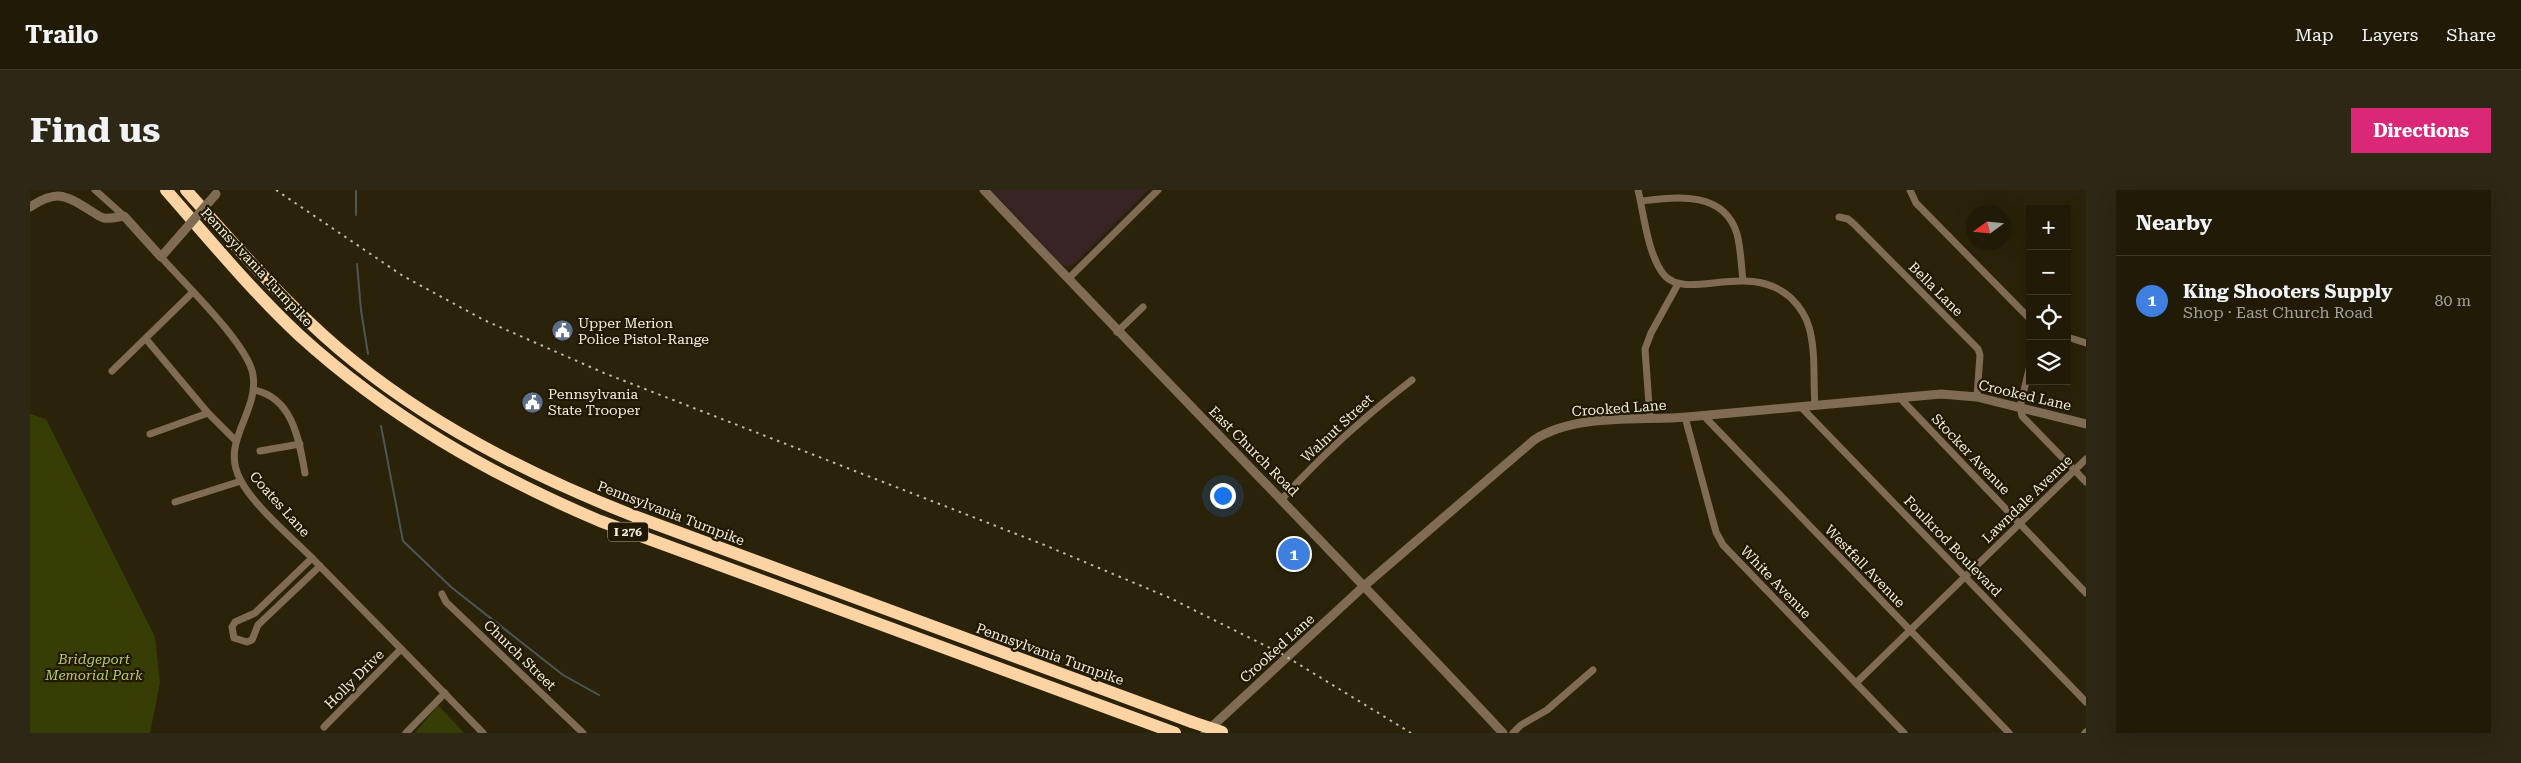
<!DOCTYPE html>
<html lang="en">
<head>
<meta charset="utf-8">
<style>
  :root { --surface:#201a07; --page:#2d2715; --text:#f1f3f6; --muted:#a2a19b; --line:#3d3828; --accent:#db2777 }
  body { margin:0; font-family:"Roboto Serif",serif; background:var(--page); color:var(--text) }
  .controls { position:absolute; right:15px; top:15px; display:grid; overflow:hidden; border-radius:0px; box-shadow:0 5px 20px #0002 }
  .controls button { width:45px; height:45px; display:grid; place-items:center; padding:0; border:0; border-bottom:1px solid var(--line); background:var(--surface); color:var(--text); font:25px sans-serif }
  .compass { position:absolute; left:1936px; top:15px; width:45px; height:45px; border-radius:50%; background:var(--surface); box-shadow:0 5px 20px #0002; rotate:255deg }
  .you { position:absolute; left:1192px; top:305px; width:18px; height:18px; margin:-12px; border:4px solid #fff; border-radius:50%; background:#1a73e8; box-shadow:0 0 0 8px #1a73e833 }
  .badge { display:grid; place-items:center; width:32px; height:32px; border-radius:50%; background:var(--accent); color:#fff; font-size:16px; font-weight:700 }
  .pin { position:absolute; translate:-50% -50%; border:2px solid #fff; box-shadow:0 1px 5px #0006 }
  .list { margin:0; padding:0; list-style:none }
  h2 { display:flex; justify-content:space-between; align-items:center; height:65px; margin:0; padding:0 20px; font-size:21px }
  h2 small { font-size:16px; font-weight:400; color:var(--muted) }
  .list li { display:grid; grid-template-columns:32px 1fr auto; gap:15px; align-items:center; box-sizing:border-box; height:90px; padding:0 20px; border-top:1px solid var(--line) }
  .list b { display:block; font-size:19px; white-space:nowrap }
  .list p { margin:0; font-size:16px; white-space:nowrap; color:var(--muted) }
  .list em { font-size:16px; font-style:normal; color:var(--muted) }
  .icon { flex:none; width:28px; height:28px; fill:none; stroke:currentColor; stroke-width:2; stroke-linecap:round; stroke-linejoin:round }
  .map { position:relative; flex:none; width:2056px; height:543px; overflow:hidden; border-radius:0px }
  header { display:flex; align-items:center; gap:30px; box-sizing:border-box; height:70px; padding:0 25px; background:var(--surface); border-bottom:1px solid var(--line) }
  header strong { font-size:24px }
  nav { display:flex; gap:28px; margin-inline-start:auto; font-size:18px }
  .intro { display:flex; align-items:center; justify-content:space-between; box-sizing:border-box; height:120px; padding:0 30px }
  h1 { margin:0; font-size:35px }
  .button { padding:12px 22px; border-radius:0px; background:var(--accent); color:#fff; font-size:18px; font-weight:700 }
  main { display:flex; gap:30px; padding:0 30px }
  aside { flex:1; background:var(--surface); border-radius:0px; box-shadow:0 5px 20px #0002 }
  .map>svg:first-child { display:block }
  .commercial { fill:#382425 }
  .green { fill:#373e05 }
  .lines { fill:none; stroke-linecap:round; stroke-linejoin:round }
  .stream { stroke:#495759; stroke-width:2 }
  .minor { stroke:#806c54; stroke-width:7 }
  .tertiary { stroke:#806c54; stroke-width:9 }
  .motorway { stroke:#fcd4a4; stroke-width:12 }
  .rail { stroke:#c1bbaa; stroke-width:2; stroke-dasharray:2.5 5; stroke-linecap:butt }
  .tertiary-bridge { stroke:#806c54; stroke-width:9 }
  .motorway-bridge { stroke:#fcd4a4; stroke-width:12 }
  .labels { text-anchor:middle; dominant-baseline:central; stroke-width:4.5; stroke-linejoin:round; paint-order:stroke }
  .shield { fill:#211902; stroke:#b4ae9d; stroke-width:1 }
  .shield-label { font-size:12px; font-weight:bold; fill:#f3eedf }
  .street-label { font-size:14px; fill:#f3eedf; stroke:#211902 }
  .poi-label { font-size:14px; fill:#f3eedf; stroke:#211902; text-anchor:start }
  .park-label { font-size:14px; font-style:italic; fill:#b9ca66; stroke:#211902 }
</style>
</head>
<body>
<header>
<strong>Trailo</strong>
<nav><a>Map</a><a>Layers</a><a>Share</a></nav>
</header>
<div class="intro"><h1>Find us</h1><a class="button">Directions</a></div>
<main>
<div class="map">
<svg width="2056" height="543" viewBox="0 0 2056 543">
  <rect width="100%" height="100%" fill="#2a2209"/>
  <path class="commercial" d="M961 0H1118L1044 74 1037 76 1032 75Z"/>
  <g class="green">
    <path d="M0 224 16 229 125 447 130 493 120 543H0Z"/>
    <path d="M408 515 434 543H385Z"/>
  </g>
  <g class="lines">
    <g class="stream">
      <path d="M326 0V25"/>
      <path d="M327 74 331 120 338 164"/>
      <path d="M351 236 373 351 421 397 533 485 569 505"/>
    </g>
    <g class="minor">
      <path d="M65 0 94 26"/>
      <path d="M1608 0C1614 25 1618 67 1635 86 1659 111 1719 70 1761 108 1769 116 1776 126 1779 137 1786 161 1783 191 1785 216"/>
      <path d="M1880 0 1886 13 2000 129"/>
      <path d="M1611 11C1646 7 1694 0 1707 44 1711 59 1711 75 1713 90"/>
      <path d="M1809 27 1818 29 1824 34 1948 159 1950 165 1947 207"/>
      <path d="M131 67C153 92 219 155 223 185 229 223 190 251 210 289 223 315 260 346 281 367 339 426 396 484 453 543"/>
      <path d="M1038 89 1128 0"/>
      <path d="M1087 142 1113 117"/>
      <path d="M2037 147 2056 153"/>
      <path d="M116 149 178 223 205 250"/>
      <path d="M2000 175 1990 217 1992 226 2056 292"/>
      <path d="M82 181 163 102"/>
      <path d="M224 200C263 208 269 250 275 283"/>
      <path d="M1869 207 2056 403"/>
      <path d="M1771 217 2056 512"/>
      <path d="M1674 226 1979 543"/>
      <path d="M1655 227 1686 342 1693 355 1874 543"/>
      <path d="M1620 229 1615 159 1621 143 1648 94"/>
      <path d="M120 244 178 223"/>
      <path d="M230 261 270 254"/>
      <path d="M1252 309C1292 265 1335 226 1382 190"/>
      <path d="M145 312 211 291"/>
      <path d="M282 368 225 423 205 432 202 437 204 448 217 452 222 450 228 435 290 376"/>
      <path d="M412 404 416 412 553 543"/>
      <path d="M1826 493 2056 269"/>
      <path d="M294 537 371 459"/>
      <path d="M376 543 415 503"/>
      <path d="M1483 543 1491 535 1517 520 1563 480"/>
      <path d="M2055 543 2056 542"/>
    </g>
    <g class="tertiary">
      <path d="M954 0C1126 182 1302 360 1473 543"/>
      <path d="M0 17C26 0 34 4 61 21 65 23 69 27 74 28 81 29 88 27 94 26L131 67 152 43"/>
      <path d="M1175 543 1334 396 1504 250C1545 223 1609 231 1657 227 1742 220 1826 211 1911 204L1947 207 2056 234"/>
    </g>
    <g class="motorway">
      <path d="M136 0C179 49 221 100 269 145 358 226 459 284 570 331L1145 543"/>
      <path d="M156 0C205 55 253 111 309 159 396 233 498 284 604 326L1162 532"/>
    </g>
    <path class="rail" d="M246 0 373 86 454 130 574 183 1012 354 1140 408 1252 464 1381 543"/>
    <path class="tertiary-bridge" d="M152 43 186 4"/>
    <path class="motorway-bridge" d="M1162 532 1192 542"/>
  </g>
  <defs>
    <symbol id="civic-disc" viewBox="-11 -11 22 22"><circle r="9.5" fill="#5c6f8a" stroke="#211902"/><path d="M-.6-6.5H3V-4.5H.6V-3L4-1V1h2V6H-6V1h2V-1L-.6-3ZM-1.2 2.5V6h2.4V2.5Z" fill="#fff"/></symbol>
  </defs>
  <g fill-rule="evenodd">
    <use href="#civic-disc" x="520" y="128" width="25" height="25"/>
    <use href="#civic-disc" x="490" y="200" width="25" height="25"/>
  </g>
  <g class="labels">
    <rect class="shield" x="578" y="332.5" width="40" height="19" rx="4"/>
    <g class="shield-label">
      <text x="598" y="342">I 276</text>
    </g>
    <g class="street-label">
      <text transform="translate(227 77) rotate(47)">Pennsylvania Turnpike</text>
      <text transform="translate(1906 99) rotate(45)">Bella Lane</text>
      <text transform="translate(1995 205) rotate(13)">Crooked Lane</text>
      <text transform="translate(1589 218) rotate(-4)">Crooked Lane</text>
      <text transform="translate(1307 238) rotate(-43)">Walnut Street</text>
      <text transform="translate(1224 261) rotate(45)">East Church Road</text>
      <text transform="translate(1941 264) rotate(46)">Stocker Avenue</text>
      <text transform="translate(1997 309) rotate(-44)">Lawndale Avenue</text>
      <text transform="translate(250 314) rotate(48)">Coates Lane</text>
      <text transform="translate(641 323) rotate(21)">Pennsylvania Turnpike</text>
      <text transform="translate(1923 356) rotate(46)">Foulkrod Boulevard</text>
      <text transform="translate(1835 376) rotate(46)">Westfall Avenue</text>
      <text transform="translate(1746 392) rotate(46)">White Avenue</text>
      <text transform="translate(1247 458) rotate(-42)">Crooked Lane</text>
      <text transform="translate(1020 464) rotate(20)">Pennsylvania Turnpike</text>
      <text transform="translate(490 465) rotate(44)">Church Street</text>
      <text transform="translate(324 489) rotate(-45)">Holly Drive</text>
    </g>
    <g class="poi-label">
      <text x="548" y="133">Upper Merion<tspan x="548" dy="16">Police Pistol-Range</tspan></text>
      <text x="518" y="204">Pennsylvania<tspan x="518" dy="16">State Trooper</tspan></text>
    </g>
    <g class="park-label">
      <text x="64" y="469">Bridgeport<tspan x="64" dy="16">Memorial Park</tspan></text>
    </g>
  </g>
</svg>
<div class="controls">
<button>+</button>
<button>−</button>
<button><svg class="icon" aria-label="locate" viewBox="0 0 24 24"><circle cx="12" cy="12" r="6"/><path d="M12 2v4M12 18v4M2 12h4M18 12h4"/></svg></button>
<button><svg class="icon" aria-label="layers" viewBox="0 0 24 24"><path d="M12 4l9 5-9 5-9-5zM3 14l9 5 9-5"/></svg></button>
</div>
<svg class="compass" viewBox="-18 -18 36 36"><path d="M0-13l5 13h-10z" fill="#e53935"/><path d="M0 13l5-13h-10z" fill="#a2a19b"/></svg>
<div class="you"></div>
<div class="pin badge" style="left:1264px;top:364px;background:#3f7fe0">1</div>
</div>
<aside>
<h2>Nearby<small></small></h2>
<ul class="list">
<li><span class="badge" style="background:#3f7fe0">1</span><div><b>King Shooters Supply</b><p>Shop · East Church Road</p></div><em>80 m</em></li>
</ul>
</aside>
</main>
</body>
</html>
